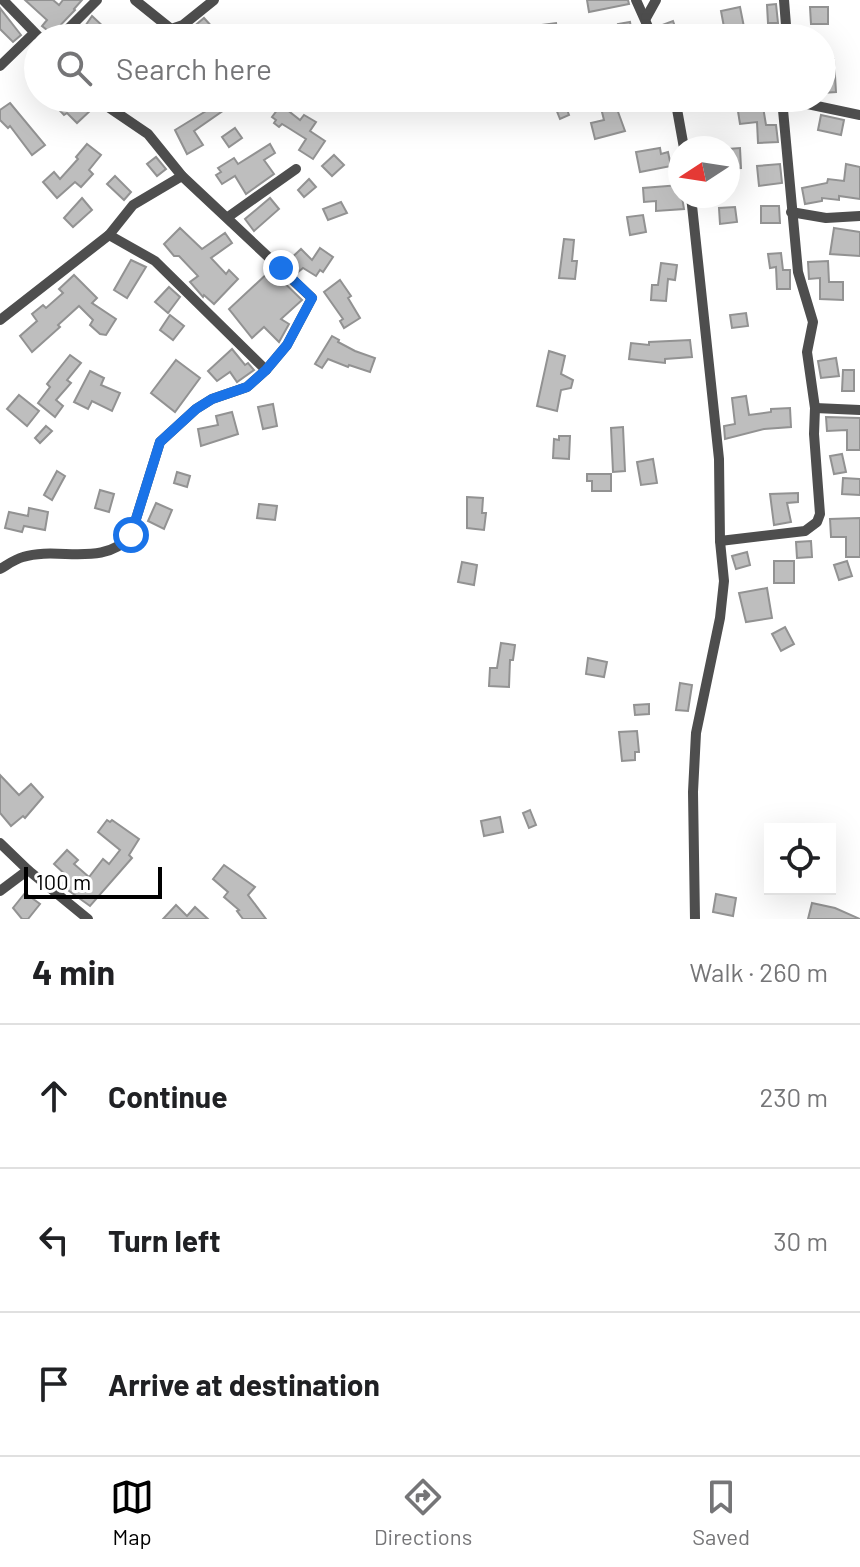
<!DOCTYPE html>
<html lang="en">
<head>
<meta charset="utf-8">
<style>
  :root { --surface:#fff; --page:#f2f2f2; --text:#202124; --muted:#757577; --line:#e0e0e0; --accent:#000 }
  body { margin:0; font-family:Barlow,sans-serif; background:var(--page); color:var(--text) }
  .controls { position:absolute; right:24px; bottom:24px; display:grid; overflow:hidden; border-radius:0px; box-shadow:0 8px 32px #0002 }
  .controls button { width:72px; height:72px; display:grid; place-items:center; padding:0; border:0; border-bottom:2px solid var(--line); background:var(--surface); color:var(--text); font:40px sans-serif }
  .compass { position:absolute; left:668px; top:136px; width:72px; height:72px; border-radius:50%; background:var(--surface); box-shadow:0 8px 32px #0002; rotate:258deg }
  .scale { position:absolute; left:24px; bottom:20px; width:138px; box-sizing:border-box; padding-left:8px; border:4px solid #000; border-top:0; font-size:22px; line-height:28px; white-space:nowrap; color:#000; -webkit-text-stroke:6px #fff; paint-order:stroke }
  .stop { position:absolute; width:24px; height:24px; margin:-18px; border:6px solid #1a73e8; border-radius:50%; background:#fff }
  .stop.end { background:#1a73e8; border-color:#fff; box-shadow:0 2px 8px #0008 }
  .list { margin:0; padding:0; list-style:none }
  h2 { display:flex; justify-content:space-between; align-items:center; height:104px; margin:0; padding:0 32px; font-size:34px }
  h2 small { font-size:26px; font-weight:400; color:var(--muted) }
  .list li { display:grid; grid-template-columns:52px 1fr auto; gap:24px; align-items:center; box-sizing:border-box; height:144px; padding:0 32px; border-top:2px solid var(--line) }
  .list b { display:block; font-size:30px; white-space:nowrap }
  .list em { font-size:26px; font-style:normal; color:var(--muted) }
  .icon { flex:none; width:44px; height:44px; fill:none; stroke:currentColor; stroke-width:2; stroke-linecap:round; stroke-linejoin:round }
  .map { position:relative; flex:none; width:860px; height:919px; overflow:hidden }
  .search { position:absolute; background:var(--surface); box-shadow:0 8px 32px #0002; left:24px; right:24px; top:24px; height:88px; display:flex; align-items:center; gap:20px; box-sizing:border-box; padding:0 28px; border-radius:44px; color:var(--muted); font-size:30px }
  .sheet { height:536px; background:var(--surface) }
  nav { display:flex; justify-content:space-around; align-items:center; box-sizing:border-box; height:112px; border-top:2px solid var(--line); background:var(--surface); font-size:22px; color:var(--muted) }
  nav a { display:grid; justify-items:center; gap:4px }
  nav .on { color:var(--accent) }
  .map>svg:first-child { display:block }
  .building { fill:#bebebe; stroke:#929292; stroke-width:2 }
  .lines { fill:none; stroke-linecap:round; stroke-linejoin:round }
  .minor { stroke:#4e4e4e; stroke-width:10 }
  .route { stroke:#1a73e8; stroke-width:10 }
</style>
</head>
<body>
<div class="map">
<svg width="860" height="919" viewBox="0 0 860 919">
  <rect width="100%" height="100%" fill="#fff"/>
  <g class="building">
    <path d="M25 0H53L59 5 63 0H82L74 9 75 10 52 34 42 26 47 20Z"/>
    <path d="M587 0H628L629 4 589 12Z"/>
    <path d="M776 4 778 23H768L767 5Z"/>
    <path d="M740 7 746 37 726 38 721 11Z"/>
    <path d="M810 7H828V24H811Z"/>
    <path d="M0 8 21 35 13 42 0 29Z"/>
    <path d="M92 16 106 29 103 33 108 38H77Z"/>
    <path d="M204 18 214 29 203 38H188L194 33 191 29Z"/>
    <path d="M673 21 679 38H666L662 25Z"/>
    <path d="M630 22 632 33 620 35 618 24Z"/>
    <path d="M556 23 558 38H535L533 26Z"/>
    <path d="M822 59H834L836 92 822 93Z"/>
    <path d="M48 98H80L91 110 77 123 67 113 64 115Z"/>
    <path d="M210 98H220L224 110 194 131 203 145 187 154 175 130 206 111 201 104Z"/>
    <path d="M613 98 625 131 595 139 591 123 604 120 599 100Z"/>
    <path d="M564 101 569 115 560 119 554 104Z"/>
    <path d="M762 101 766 125H776L778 142 758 143 757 122 740 124 737 105Z"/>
    <path d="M10 103 45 145 32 155 10 126 8 128 0 120V110Z"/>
    <path d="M281 105 300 120 304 115 316 122 310 131 325 141 313 159 299 150 306 139 287 127 282 124 279 127 274 123 276 120 272 117Z"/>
    <path d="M821 115 844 120 841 135 818 130Z"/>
    <path d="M235 128 242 138 229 147 222 137Z"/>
    <path d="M87 144 101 155 89 170 93 174 81 187 75 182 57 198 43 182 54 172 60 179 78 159 76 157Z"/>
    <path d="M270 144 275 153 264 160 274 174 246 194 235 176 222 184 216 175 221 172 218 168 234 158 238 164Z"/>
    <path d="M660 148 661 154 668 152 671 166 640 172 636 152Z"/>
    <path d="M740 148 741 168 728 169V149Z"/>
    <path d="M334 155 344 165 332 176 322 166Z"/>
    <path d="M156 157 166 169 157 176 147 164Z"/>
    <path d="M780 164 782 183 759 186 757 166Z"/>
    <path d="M846 164 860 167V199L839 196V200L822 198V201L805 204 802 188 827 183 828 179 844 181Z"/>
    <path d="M115 176 131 192 124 200 107 184Z"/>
    <path d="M309 179 316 187 304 197 298 190Z"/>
    <path d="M680 185 684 209 656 211V201L644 202 643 188Z"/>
    <path d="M82 198 92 210 73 227 64 218Z"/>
    <path d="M270 198 279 209 254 231 245 219Z"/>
    <path d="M341 202 347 213 328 220 323 209Z"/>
    <path d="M761 206H779L780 223H761Z"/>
    <path d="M735 207 737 222 720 224 719 208Z"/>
    <path d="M643 215 646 232 630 235 627 217Z"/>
    <path d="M180 228 202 249 225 233 232 243 211 258 226 274 229 270 238 279 214 304 204 295 203 297 190 282 198 276 179 256H174L164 244Z"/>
    <path d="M834 228 860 232V256L830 254Z"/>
    <path d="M564 239 574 240 572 261H577L575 279 559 278Z"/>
    <path d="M320 248 333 257 323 272 320 270 316 276 303 268 297 273 286 263 301 249 312 260Z"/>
    <path d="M781 253 783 270H790V289H777L776 267 770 268 768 254Z"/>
    <path d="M131 260 146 267 127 298 114 290Z"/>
    <path d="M828 261 829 282H843V300L820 299V278L809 279 808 262Z"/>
    <path d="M661 263 677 265 675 280 668 279 666 301 651 300 652 285H658Z"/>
    <path d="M271 270 302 300 281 319 289 324 279 342 264 327 252 338 229 309Z"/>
    <path d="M74 275 97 298 92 303 116 319 106 335 100 334 90 325 93 320 79 306 58 325 60 327 32 352 20 336 37 321 32 314 43 305 46 308 63 293 59 289Z"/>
    <path d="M340 280 351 296 348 298 360 318 344 328 340 321 343 319 324 292Z"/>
    <path d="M169 287 180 297 168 313 155 302Z"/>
    <path d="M746 313 748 326 732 328 730 315Z"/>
    <path d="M170 315 184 326 173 340 160 330Z"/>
    <path d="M332 336 339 340 338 342 355 351 375 358 370 372 349 365 348 367 328 359 322 368 315 364Z"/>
    <path d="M690 340 692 357 665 359V363L629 359 631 343 649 345V342Z"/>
    <path d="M232 349 245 365 248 363 254 370 237 382 230 372 217 381 208 371Z"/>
    <path d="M549 351 565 356 561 374 573 380 571 388 561 390 557 411 537 406Z"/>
    <path d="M70 355 81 363 67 380 71 383 56 400 63 406 55 417 38 403 50 387 47 384Z"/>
    <path d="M836 358 839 376 821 378 818 361Z"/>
    <path d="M176 360 200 378 175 412 151 393Z"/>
    <path d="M843 370H854V391H842Z"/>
    <path d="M90 371 104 378 101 385 120 393 112 411 92 401 88 409 74 402Z"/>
    <path d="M19 395 39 411 27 426 7 409Z"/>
    <path d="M746 396 749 415 771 412V409L790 408 791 427 764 429 725 439 724 426 735 424 732 398Z"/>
    <path d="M273 404 277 426 263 429 258 407Z"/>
    <path d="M232 412 238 434 201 446 198 429 218 425 216 416Z"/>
    <path d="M826 417 860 418V450H847V430L827 431Z"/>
    <path d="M46 426 52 431 40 443 35 438Z"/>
    <path d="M623 427 625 471 613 472 611 428Z"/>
    <path d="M559 436H570L569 459 553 458 554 439 559 440Z"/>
    <path d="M842 454 846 472 834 474 830 456Z"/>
    <path d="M653 459 657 483 641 485 637 462Z"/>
    <path d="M57 471 65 476 52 500 44 495Z"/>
    <path d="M177 472 190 476 187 487 174 483Z"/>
    <path d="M587 474H611V491H592V481H587Z"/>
    <path d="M843 478 860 479V495L842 494Z"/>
    <path d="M100 490 114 494 109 512 95 508Z"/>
    <path d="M798 493V502L787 503 791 522 774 525 770 494Z"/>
    <path d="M467 497 483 498 482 513H486L484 530 467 528Z"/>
    <path d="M156 503 172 510 164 529 148 521Z"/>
    <path d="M259 504 277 506 275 520 257 518Z"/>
    <path d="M29 508 48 512 45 530 24 526 22 532 5 528 9 512 28 516Z"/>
    <path d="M860 518V557H846V537H831L830 519Z"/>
    <path d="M811 541 812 557 797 558 796 542Z"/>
    <path d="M747 552 750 565 736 569 732 556Z"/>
    <rect x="774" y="561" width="20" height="22"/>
    <path d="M847 561 852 576 839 580 834 565Z"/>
    <path d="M462 562 477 565 474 585 458 582Z"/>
    <path d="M767 588 772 618 746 622 739 593Z"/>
    <path d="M785 627 794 644 781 651 772 634Z"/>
    <path d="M501 643 515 645 513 660H510L509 687 489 686 490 668H497Z"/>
    <path d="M588 658 607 662 604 677 586 674Z"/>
    <path d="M680 683 692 685 688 711 676 710Z"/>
    <path d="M649 704V714L635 715 634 705Z"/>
    <path d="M637 731 639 752H635V760L622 761 619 732Z"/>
    <path d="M0 775 19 795 31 784 43 797 25 818 23 816 11 826 0 813Z"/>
    <path d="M530 810 536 825 529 828 523 813Z"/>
    <path d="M500 817 503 832 484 836 481 821Z"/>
    <path d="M107 820 110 822 112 820 139 839 129 855 132 858 90 906 61 885 68 877 54 864 67 850 78 860 74 864 89 877 103 859 109 864 120 850 98 832Z"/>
    <path d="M224 865 255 887 248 895 266 919H243L237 911 239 910 224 897 228 892 213 879Z"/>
    <path d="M25 893 40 904 28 919H22L13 908Z"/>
    <path d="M716 894 736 898 733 916 713 912Z"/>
    <path d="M812 903 835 908 860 919H808Z"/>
    <path d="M176 905 187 916 195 907 208 919H163Z"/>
  </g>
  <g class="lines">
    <g class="minor">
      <path d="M3 0 40 38"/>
      <path d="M135 0 171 29 183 25 214 0"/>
      <path d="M636 0 653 38"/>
      <path d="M784 0 787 38"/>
      <path d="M646 18 656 0"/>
      <path d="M171 29 180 38"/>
      <path d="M59 38 97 0"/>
      <path d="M0 66 33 34"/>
      <path d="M675 98 684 148"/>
      <path d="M779 98 860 115"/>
      <path d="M691 196 719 459 720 541 724 581 720 618 696 733 693 792 695 919"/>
      <path d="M791 212 826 218 860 216"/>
      <path d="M228 217 296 169"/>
      <path d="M109 235 155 261 266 370"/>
      <path d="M0 320 109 235 133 205 182 176"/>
      <path d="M815 408 860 410"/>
      <path d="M720 541 805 531 817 522 820 514 814 434 815 408 807 352 813 322 798 272 782 99"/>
      <path d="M0 569C7 565 15 559 23 557 58 546 104 568 131 535L160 442 196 409 212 399 247 387 266 370 287 345 312 298 182 176 148 134 95 98"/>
      <path d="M0 843 28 870 88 919"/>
      <path d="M0 891 28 870"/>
    </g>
  </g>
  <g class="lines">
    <path class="route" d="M131 535 160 442 196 409 212 399 247 387 266 370 287 345 312 298 281 268"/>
  </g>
</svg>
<div class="controls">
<button><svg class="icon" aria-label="locate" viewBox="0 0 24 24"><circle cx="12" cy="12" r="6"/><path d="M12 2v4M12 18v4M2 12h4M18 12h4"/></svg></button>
</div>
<svg class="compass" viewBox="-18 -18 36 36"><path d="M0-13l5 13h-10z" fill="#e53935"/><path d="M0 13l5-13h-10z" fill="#757577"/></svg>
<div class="scale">100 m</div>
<div class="stop" style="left:131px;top:535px"></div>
<div class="stop end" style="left:281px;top:268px"></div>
<div class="search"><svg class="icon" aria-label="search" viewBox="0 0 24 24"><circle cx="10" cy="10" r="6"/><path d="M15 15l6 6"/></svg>Search here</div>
</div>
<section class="sheet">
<h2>4 min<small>Walk · 260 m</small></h2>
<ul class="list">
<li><svg class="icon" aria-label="ahead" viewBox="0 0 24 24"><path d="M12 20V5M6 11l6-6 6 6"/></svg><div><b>Continue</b></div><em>230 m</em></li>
<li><svg class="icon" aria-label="left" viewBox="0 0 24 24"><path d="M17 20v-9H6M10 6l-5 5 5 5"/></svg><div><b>Turn left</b></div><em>30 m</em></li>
<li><svg class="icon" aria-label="arrive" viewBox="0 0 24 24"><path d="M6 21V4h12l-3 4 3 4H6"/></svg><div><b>Arrive at destination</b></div></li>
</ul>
</section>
<nav>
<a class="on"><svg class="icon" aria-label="map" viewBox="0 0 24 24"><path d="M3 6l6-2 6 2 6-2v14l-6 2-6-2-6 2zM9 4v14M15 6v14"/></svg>Map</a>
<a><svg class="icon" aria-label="directions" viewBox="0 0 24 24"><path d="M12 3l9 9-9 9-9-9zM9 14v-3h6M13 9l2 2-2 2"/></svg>Directions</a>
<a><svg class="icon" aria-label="saved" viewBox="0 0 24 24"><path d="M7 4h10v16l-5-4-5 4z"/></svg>Saved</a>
</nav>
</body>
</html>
